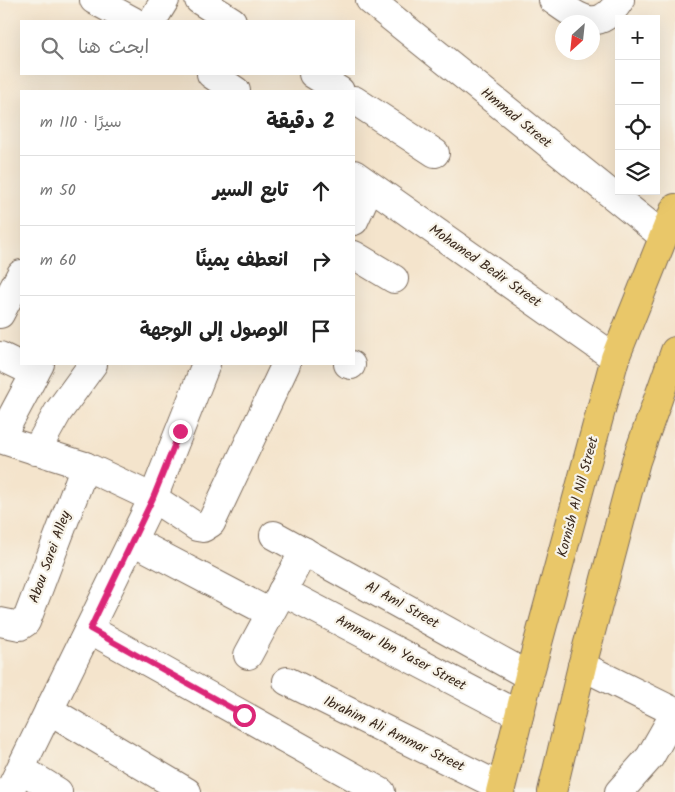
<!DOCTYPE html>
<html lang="ar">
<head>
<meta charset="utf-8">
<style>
  :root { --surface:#fff; --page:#f6f6f6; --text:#222; --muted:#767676; --line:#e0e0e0 }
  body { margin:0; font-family:Kalam,"Playpen Sans Arabic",sans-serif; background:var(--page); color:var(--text); direction:rtl }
  .controls { position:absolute; right:15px; top:15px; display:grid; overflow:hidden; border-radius:0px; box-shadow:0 5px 20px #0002 }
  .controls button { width:45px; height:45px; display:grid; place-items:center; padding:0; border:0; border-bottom:1px solid var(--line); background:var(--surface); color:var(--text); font:25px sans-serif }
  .compass { position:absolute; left:555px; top:15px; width:45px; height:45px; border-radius:50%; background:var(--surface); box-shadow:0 5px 20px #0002; rotate:207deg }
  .stop { position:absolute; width:15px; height:15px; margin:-11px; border:4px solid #db2777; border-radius:50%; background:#fff }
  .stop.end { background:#db2777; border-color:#fff; box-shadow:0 1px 5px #0008 }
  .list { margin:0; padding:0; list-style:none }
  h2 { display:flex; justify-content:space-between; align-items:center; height:65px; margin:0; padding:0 20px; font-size:21px }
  h2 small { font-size:16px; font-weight:400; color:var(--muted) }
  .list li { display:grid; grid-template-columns:32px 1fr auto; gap:15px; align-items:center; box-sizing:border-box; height:70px; padding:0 20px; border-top:1px solid var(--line) }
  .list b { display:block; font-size:19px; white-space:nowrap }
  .list em { font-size:16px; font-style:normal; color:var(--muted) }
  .icon { flex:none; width:28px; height:28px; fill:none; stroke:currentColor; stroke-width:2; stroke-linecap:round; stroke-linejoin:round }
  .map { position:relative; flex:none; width:675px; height:792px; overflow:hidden; direction:ltr }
  .search { position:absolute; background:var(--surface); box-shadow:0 5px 20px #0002; left:20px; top:20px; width:335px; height:55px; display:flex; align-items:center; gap:12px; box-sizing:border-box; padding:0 18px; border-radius:0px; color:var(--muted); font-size:19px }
  .panel { position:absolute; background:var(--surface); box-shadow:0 5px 20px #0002; left:20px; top:90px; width:335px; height:275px; border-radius:0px; direction:rtl }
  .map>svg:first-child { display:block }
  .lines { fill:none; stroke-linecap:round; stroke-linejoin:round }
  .minor-casing { stroke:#7c6b5b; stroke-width:30 }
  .highway-casing { stroke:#7c6b5b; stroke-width:30 }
  .minor { stroke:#fff; stroke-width:28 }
  .highway { stroke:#e9c769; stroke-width:28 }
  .route { stroke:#db2777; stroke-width:6 }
  .labels { text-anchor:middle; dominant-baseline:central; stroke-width:4.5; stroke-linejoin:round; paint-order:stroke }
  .street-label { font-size:14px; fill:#3b2a1e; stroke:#f7f3e8 }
</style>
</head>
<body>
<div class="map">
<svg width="675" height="792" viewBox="0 0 675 792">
  <rect width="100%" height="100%" fill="#f7f3e8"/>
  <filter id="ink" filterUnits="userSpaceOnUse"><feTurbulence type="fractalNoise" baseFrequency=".02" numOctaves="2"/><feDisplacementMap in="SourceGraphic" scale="10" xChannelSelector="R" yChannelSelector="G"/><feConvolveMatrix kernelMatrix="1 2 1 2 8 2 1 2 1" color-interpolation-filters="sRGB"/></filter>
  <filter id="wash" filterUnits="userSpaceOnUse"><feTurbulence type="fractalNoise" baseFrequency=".0096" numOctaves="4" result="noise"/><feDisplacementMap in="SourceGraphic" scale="20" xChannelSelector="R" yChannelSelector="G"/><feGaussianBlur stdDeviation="1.12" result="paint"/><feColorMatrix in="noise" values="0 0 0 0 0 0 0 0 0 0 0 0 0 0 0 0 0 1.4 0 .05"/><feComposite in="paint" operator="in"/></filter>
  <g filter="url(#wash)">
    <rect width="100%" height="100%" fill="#f4e4cc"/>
  </g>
  <g filter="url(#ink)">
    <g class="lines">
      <defs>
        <g id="minor">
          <path d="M94 0 133 21"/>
          <path d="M199 0 232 21"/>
          <path d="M370 0 663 236"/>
          <path d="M553 0C579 18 598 35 620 0"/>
          <path d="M152 21 165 0"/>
          <path d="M211 74 236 91"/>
          <path d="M313 74 340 91"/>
          <path d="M354 100 435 153"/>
          <path d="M354 174 615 358"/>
          <path d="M354 221 370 186"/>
          <path d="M354 255 394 279"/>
          <path d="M0 314 21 274"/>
          <path d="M0 356 35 373"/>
          <path d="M348 364 351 365"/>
          <path d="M0 439 85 466 153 498 197 527 203 528 211 523 286 364"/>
          <path d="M0 439 40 364"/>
          <path d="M36 451 58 412 93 364"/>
          <path d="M274 535 529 676"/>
          <path d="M133 541 270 613"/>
          <path d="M282 591 519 715"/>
          <path d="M0 622 20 626 26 622 85 466"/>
          <path d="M89 629 381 792"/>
          <path d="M248 655 304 551"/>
          <path d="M582 666 675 712"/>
          <path d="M287 681 501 787"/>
          <path d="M49 710 187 792"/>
          <path d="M21 769 58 792"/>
          <path d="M9 792 153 498 206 364"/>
          <path d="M619 792 650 757 675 713"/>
        </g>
        <g id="highway">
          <path d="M500 792 529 676 615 358 675 208"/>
          <path d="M552 792 582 666 636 461 675 351"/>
        </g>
      </defs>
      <use href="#minor" class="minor-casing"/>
      <use href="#highway" class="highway-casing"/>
      <use href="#minor" class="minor"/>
      <use href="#highway" class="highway"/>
    </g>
  </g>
  <g class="lines" filter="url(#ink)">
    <path class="route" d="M180 431 153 498 90 629 244 715"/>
  </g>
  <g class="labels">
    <g class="street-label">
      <text transform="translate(516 118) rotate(39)">Hmmad Street</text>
      <text transform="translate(485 266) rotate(35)">Mohamed Bedir Street</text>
      <text transform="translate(578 497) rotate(-75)">Kornish Al Nil Street</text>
      <text transform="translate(50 557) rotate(-70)">Abou Sarei Alley</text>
      <text transform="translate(402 605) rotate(29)">Al Aml Street</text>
      <text transform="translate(401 653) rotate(28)">Ammar Ibn Yaser Street</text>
      <text transform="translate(394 734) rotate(26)">Ibrahim Ali Ammar Street</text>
    </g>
  </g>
</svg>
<div class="controls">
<button>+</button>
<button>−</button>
<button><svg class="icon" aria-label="locate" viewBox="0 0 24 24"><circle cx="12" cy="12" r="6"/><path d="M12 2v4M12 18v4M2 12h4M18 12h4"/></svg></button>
<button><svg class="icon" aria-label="layers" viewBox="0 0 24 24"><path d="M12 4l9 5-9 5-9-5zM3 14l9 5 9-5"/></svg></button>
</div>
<svg class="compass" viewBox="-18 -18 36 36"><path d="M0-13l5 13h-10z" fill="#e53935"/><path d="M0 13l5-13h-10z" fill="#767676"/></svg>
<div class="stop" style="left:244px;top:715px"></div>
<div class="stop end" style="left:180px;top:431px"></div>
<div class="search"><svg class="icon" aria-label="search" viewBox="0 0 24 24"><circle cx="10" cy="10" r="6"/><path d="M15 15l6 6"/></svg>ابحث هنا</div>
<section class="panel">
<h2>2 دقيقة<small>سيرًا · 110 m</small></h2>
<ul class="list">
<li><svg class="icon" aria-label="ahead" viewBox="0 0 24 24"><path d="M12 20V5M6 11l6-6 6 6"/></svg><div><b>تابع السير</b></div><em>50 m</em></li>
<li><svg class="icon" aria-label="right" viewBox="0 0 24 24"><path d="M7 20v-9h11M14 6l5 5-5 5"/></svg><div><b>انعطف يمينًا</b></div><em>60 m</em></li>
<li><svg class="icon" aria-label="arrive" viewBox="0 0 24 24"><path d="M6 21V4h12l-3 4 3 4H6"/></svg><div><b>الوصول إلى الوجهة</b></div></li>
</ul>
</section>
</div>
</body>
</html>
